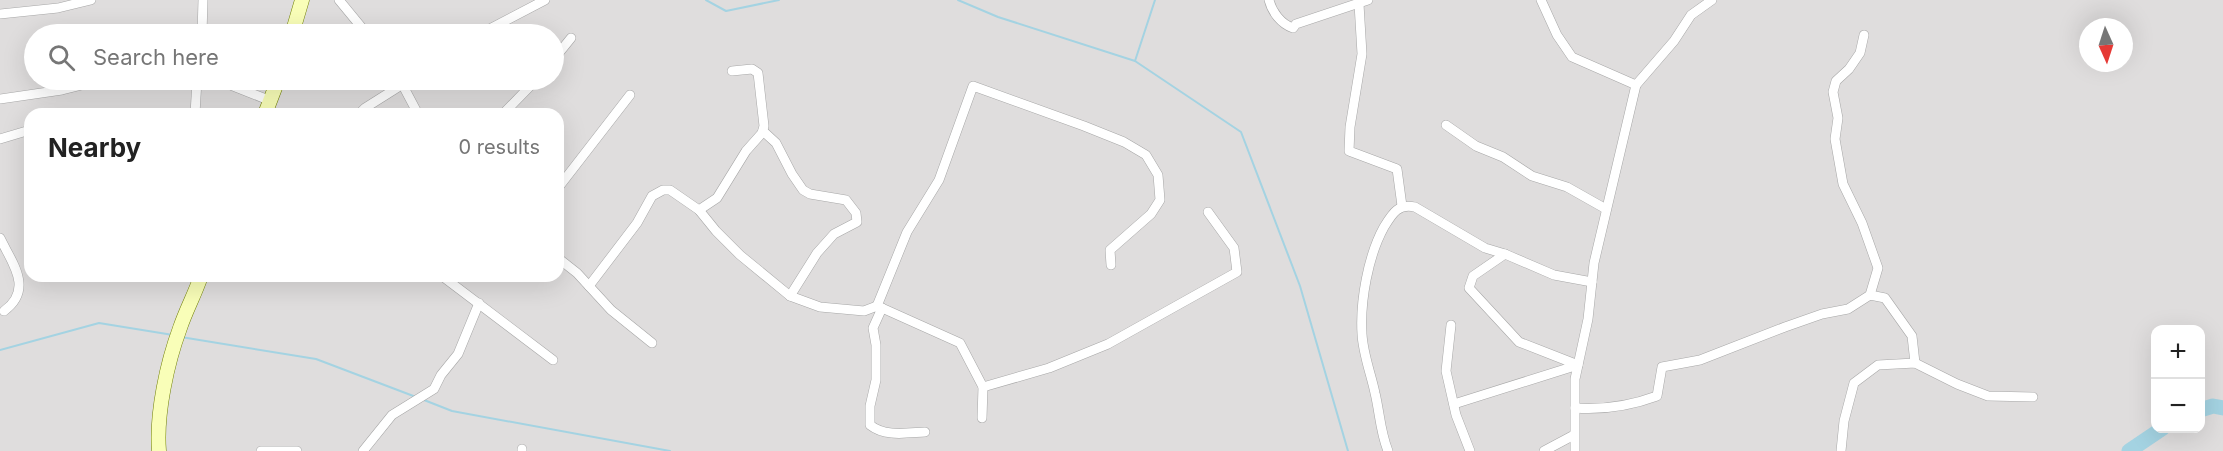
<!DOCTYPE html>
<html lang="en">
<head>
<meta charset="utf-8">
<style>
  :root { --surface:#fff; --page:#f6f6f6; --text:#222; --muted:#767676; --line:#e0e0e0 }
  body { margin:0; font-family:Inter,sans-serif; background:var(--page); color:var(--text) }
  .controls { position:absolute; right:18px; bottom:18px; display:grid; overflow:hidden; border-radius:12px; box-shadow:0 6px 24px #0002 }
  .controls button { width:54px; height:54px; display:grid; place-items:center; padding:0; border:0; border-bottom:2px solid var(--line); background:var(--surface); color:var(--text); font:30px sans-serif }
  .compass { position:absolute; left:2079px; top:18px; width:54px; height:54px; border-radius:50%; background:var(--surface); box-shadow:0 6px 24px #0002; rotate:177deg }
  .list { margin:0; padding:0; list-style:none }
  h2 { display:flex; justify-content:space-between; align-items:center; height:78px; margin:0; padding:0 24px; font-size:26px }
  h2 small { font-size:20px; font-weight:400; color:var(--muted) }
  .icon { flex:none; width:33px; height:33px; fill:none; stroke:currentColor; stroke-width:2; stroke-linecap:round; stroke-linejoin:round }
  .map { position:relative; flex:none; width:2223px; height:451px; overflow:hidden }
  .search { position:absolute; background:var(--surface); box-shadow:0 6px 24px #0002; left:24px; top:24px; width:540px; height:66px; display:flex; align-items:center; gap:15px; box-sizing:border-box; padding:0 21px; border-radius:33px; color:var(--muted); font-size:22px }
  .panel { position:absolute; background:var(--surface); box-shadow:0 6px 24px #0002; left:24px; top:108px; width:540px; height:174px; border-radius:18px }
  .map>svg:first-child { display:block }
  .residential { fill:#dfdddd; fill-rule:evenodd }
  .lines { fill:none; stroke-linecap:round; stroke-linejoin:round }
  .stream { stroke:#a4d3e2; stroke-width:2 }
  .river { stroke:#a4d3e2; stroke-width:15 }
  .street-casing { stroke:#a7a7a7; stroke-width:10 }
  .secondary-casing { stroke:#6f7f00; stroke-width:15 }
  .street { stroke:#fff; stroke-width:9 }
  .secondary { stroke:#f9feb8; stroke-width:14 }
</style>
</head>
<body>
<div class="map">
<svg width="2223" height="451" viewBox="0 0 2223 451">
  <rect width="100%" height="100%" fill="#f2eee6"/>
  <path class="residential" d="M0 0H2223V451H0ZM2088 27H2124V63H2088ZM34 34H554V80H34ZM30 114H558V276H30ZM2156 330H2200V428H2156Z"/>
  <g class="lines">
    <g class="stream">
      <path d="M706 0 726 11 779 0"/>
      <path d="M958 0 998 17 1135 61 1241 132 1300 286 1348 451"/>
      <path d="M1135 61 1155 0"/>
      <path d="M181 337 316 359 416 397"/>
      <path d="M0 350 99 323 173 335"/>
      <path d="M424 400 452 411 670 451"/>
    </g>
    <g class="river">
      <path d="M2200 410 2213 406 2223 408"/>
      <path d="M2129 451 2163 428"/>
    </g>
    <defs>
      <g id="street">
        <path d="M339 0 367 34"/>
        <path d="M1269 0C1272 12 1281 24 1293 28L1296 24 1368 0"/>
        <path d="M1541 0 1557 35 1572 57 1636 85"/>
        <path d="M1359 4 1362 54 1350 127 1349 151 1397 169 1402 206"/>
        <path d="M0 14 58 8 91 0"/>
        <path d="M202 34 203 0"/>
        <path d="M480 34 545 0"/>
        <path d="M1864 35 1860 53 1849 69 1836 81 1833 92 1838 118 1835 139 1843 184 1862 223 1878 268 1870 295"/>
        <path d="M554 59 571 38"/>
        <path d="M218 80 271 101"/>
        <path d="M400 80 418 114"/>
        <path d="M0 99 62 90 102 80"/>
        <path d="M195 114 197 80"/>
        <path d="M359 114 365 108 403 84"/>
        <path d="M503 114 536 80"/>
        <path d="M1446 125 1476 146 1503 157 1532 176 1567 187 1606 209"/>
        <path d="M763 131 776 143 792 174 803 190 810 194 846 200 856 213 857 222 834 234 817 253 790 296"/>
        <path d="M0 139 30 130"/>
        <path d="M558 188 630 95"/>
        <path d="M699 210 716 231 740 255 790 296 820 307 864 311 877 306 882 308 873 328 876 345V380L870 406V425C885 437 906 433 925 432"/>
        <path d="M0 238C12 263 34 289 4 311"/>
        <path d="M558 258 577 273 611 310 652 343"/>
        <path d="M442 276 553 360"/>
        <path d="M397 277V276"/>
        <path d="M589 286 637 223 652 196 663 190H670L699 210 717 198 746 151 762 133 764 126 758 73 752 69 732 71"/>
        <path d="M877 306 907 232 939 180 973 86 1084 126 1124 142 1146 155 1158 175 1160 200 1151 214 1110 250 1111 265"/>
        <path d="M882 308 960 343 983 387 982 418"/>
        <path d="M1451 325 1446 371 1456 415 1470 451"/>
        <path d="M983 387 1049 368 1108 344 1237 272 1234 248 1208 212"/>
        <path d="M1454 404 1578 365 1519 342 1469 288 1473 276 1505 254"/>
        <path d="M1575 408C1603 410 1630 406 1657 396L1662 367 1700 360 1785 327 1822 314 1848 309 1870 295 1885 298 1912 336 1915 363"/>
        <path d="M522 449V451"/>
        <path d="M261 451H297"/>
        <path d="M363 451 392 415 434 389 441 375 458 354 479 303"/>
        <path d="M1388 451C1380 431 1380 414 1375 393 1371 374 1363 354 1362 334 1360 301 1368 256 1384 227 1392 214 1398 203 1415 207L1485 248 1505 254 1554 275 1592 282"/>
        <path d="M1544 451 1574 435"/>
        <path d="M1575 451V379L1588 319 1594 263 1636 85 1674 41 1691 15 1712 0"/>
        <path d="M1841 451 1844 421 1854 383 1878 365 1915 363 1957 384 1988 396 2033 397"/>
      </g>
      <g id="secondary">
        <path d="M292 34 302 0"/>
        <path d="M265 114 278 80"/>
        <path d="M159 451C156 414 167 363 180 328 186 310 195 294 201 276"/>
      </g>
    </defs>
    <use href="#street" class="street-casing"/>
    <use href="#secondary" class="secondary-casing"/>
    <use href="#street" class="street"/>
    <use href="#secondary" class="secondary"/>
  </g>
</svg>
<div class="controls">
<button>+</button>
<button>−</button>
</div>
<svg class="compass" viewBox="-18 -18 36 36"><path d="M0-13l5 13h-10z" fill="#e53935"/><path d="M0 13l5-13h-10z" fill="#767676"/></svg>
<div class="search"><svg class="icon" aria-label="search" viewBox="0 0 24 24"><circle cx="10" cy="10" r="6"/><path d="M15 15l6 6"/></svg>Search here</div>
<section class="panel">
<h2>Nearby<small>0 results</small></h2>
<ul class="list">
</ul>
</section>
</div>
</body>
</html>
